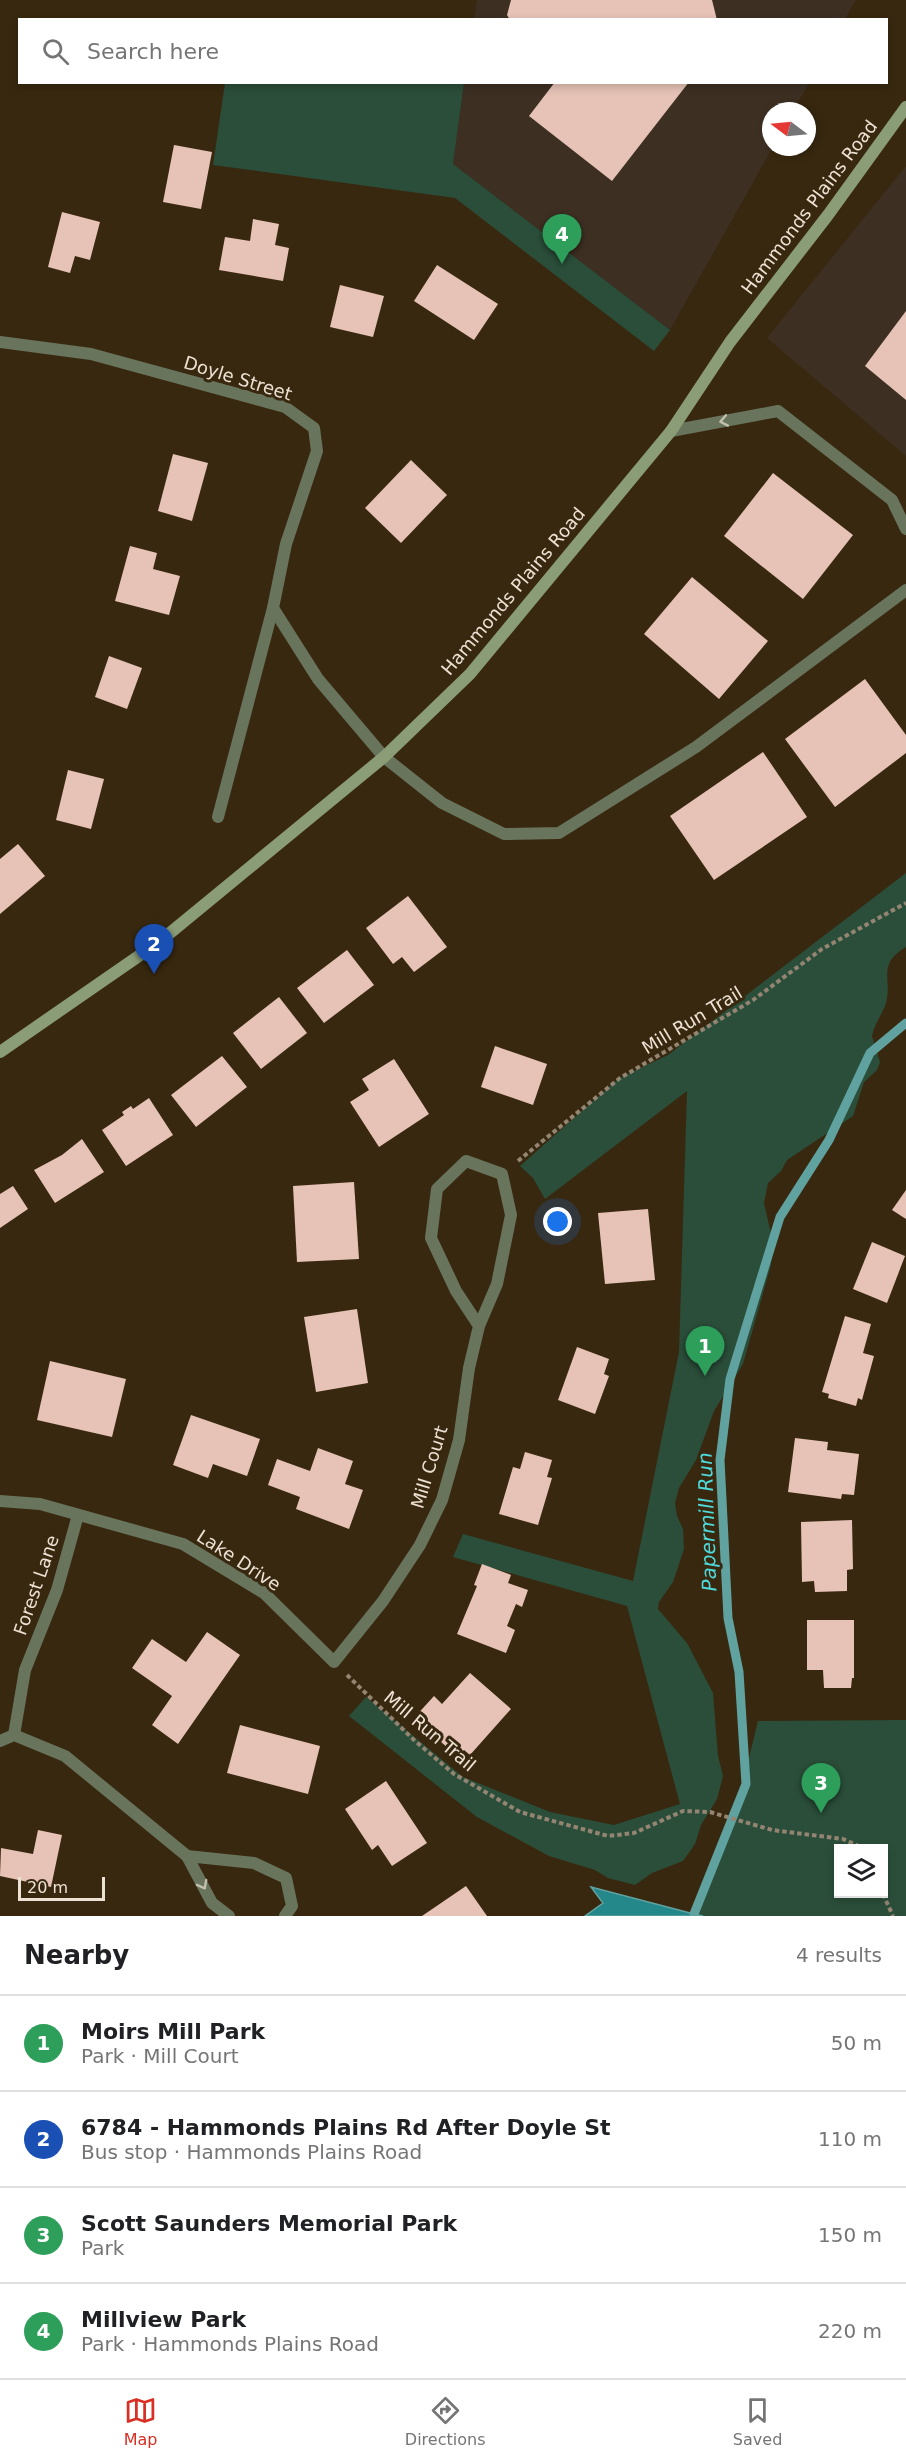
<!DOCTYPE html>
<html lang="en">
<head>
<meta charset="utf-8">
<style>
  :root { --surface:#fff; --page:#f6f6f6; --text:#202124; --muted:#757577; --line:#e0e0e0; --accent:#d93025 }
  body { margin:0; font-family:"DejaVu Sans",sans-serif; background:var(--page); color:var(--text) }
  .controls { position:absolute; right:18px; bottom:18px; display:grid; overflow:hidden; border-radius:0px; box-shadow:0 3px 9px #0003 }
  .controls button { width:54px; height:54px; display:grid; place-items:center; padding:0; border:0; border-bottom:2px solid var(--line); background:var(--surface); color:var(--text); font:30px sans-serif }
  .compass { position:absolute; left:762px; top:102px; width:54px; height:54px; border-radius:50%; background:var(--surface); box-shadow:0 3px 9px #0003; rotate:286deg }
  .scale { position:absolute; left:18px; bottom:15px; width:87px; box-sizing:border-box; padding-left:6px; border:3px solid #ece1d3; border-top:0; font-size:16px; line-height:21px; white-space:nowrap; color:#ece1d3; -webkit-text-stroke:4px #38280f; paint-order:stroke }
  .you { position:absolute; left:558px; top:1222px; width:21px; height:21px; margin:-15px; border:4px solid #fff; border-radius:50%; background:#1a73e8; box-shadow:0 0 0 9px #1a73e833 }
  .badge { display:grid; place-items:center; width:39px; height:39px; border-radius:50%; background:var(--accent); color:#fff; font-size:20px; font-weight:700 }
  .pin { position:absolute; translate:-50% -50px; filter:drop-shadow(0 2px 3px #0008) }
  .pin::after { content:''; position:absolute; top:32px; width:21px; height:18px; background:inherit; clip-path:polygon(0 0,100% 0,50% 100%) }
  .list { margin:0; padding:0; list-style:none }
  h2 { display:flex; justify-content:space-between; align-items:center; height:78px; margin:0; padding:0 24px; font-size:26px }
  h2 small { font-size:20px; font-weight:400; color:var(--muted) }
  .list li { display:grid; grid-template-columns:39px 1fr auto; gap:18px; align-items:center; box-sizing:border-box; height:96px; padding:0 24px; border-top:2px solid var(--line) }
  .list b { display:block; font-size:22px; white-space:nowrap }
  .list p { margin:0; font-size:20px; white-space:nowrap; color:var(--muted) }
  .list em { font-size:20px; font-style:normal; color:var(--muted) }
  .icon { flex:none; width:33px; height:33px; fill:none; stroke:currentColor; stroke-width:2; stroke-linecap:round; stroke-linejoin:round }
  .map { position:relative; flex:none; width:906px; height:1916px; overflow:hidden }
  .search { position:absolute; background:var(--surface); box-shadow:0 3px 9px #0003; left:18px; right:18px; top:18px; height:66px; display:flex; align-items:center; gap:15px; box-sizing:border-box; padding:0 21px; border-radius:0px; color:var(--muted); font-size:22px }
  .sheet { height:462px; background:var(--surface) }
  nav { display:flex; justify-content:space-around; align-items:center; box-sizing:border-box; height:84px; border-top:2px solid var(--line); background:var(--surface); font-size:16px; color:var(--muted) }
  nav a { display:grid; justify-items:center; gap:3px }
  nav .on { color:var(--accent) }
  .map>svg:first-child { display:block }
  .commercial { fill:#3d2f22 }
  .green { fill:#2b4e3a; fill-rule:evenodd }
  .water { fill:#248789; stroke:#60a29f; stroke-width:1.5 }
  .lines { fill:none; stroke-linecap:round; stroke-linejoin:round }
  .stream { stroke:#60a29f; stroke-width:9 }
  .building { fill:#e7c3b7 }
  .path { stroke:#938572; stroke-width:4; stroke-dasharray:4.5 3; stroke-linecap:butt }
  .lane { stroke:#68745c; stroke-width:12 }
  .street { stroke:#68745c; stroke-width:12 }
  .secondary { stroke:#8a9d77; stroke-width:12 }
  .oneway { stroke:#c4c0af }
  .labels { text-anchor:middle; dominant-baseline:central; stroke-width:6; stroke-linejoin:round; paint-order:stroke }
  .street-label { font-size:18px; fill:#ece1d3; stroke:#38280f }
  .water-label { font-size:20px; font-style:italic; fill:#4ed9db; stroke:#38280f }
</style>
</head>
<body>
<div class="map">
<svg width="906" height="1916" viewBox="0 0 906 1916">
  <rect width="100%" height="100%" fill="#38280f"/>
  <g class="commercial">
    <path d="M477 0H856L845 19 474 20Z"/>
    <path d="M464 83H809L793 111H771V147H773L670 330 453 164Z"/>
    <path d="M906 166V456L767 338Z"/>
  </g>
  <g class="green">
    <path d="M225 83H464L453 164 670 330 654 351 455 198 213 165Z"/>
    <path d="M906 873V947C875 965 894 981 885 1006 881 1016 874 1025 872 1036L880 1062 877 1070 864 1082 853 1116 787 1160 781 1171 768 1183 764 1203 772 1238 771 1265 743 1364 714 1411 696 1460 679 1488 675 1503 677 1516 683 1529 684 1549 673 1582 659 1602 658 1609 687 1643 713 1693 718 1756 723 1776 717 1799 701 1825 695 1844 683 1861 652 1873 635 1885 608 1878 595 1870 549 1856 477 1817 349 1716 366 1697 463 1777 550 1812 614 1825 680 1804 627 1606 453 1557 463 1534 633 1581 679 1352 687 1091 545 1199 533 1178 520 1166 619 1078 668 1055Z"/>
    <path d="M906 1720V1916H703L694 1914 698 1906 696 1901 731 1831 758 1721ZM838 1848H884V1894H838Z"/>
  </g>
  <path class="water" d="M591 1887 694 1914 703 1916H585L603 1903Z"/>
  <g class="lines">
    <path class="stream" d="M694 1914 746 1784 739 1672 728 1618 720 1460 730 1379 780 1217 829 1140 870 1053 906 1023"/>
  </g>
  <g class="building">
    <path d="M511 0H712L717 20H510L507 15Z"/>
    <path d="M555 82H689L612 181 529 116Z"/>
    <path d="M174 145 212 152 201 209 163 202Z"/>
    <path d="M62 212 100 222 90 260 75 256 70 273 48 267Z"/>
    <path d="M253 219 279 224 275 245 289 248 283 281 219 270 225 237 250 241Z"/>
    <path d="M437 265 498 304 474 340 414 301Z"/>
    <path d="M340 285 384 296 373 337 330 327Z"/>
    <path d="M906 311V400L865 366Z"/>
    <path d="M173 454 208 463 192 521 158 511Z"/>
    <path d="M411 460 447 495 401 543 365 508Z"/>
    <path d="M773 473 853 535 803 599 724 536Z"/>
    <path d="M130 546 157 553 153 569 180 576 169 615 115 601Z"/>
    <path d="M692 577 768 641 719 699 644 634Z"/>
    <path d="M109 656 142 668 127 709 95 697Z"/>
    <path d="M865 679 906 735V753L835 807 785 739Z"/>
    <path d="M763 752 807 817 714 880 670 816Z"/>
    <path d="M68 770 104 779 91 829 56 820Z"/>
    <path d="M18 844 45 876 0 914V859Z"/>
    <path d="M408 896 447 947 414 972 402 957 393 964 366 928Z"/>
    <path d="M347 950 374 985 324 1023 297 988Z"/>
    <path d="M279 997 307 1033 261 1069 233 1033Z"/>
    <path d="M495 1046 547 1064 533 1105 481 1087Z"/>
    <path d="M222 1056 247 1087 196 1127 171 1095Z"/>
    <path d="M394 1059 429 1114 379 1147 350 1102 369 1090 362 1079Z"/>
    <path d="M149 1098 173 1135 126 1166 102 1130 124 1115 122 1112 131 1106 133 1109Z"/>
    <path d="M82 1139 104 1172 55 1203 34 1170 62 1155Z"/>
    <path d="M354 1182 359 1259 297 1262 293 1186Z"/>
    <path d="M13 1186 28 1209 0 1228V1194Z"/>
    <path d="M906 1190V1219L892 1210Z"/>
    <path d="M648 1209 655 1280 605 1284 598 1213Z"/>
    <path d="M872 1242 905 1256 887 1303 853 1289Z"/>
    <path d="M357 1309 368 1383 316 1392 304 1317Z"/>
    <path d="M845 1316 871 1324 863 1353 874 1356 862 1400 858 1398 856 1406 828 1398 829 1394 822 1392Z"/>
    <path d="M577 1347 609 1359 604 1374 609 1376 595 1414 558 1400Z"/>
    <path d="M50 1361 126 1379 112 1437 37 1420Z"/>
    <path d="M191 1415 260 1439 247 1476 213 1464 208 1478 173 1465Z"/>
    <path d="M795 1438 828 1442 827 1450 859 1454 854 1495 842 1494 841 1499 788 1492Z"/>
    <path d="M318 1448 353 1461 345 1484 363 1490 349 1529 296 1509 300 1497 268 1485 277 1459 310 1471Z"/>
    <path d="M525 1452 552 1460 547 1477 552 1478 538 1525 499 1514 513 1467 520 1469Z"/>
    <path d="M852 1520 853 1569 847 1570V1591L815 1592 814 1581 802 1582 801 1522Z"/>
    <path d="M482 1564 511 1575 508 1583 528 1590 522 1607 516 1604 507 1626 515 1630 506 1653 457 1634 477 1586 474 1585Z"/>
    <path d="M807 1620H854V1678H852L851 1688H824L823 1670H807Z"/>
    <path d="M207 1632 240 1655 178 1744 152 1725 172 1696 132 1668 152 1639 186 1662Z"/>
    <path d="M470 1673 511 1709 470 1755 464 1750 458 1757 414 1718 434 1696 442 1704Z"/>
    <path d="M240 1725 320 1746 308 1794 227 1773Z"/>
    <path d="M386 1781 427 1843 392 1866 378 1845 372 1850 345 1809Z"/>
    <path d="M38 1830 62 1835 51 1887 0 1876 1 1848 33 1854Z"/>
    <path d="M466 1886 487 1916H422Z"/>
  </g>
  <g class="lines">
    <g class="path">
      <path d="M518 1161 620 1078 753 1000 822 949 906 903"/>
      <path d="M347 1675 414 1740 454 1774 520 1812 608 1836 634 1833 683 1811 710 1812 772 1830 843 1839 863 1848"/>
      <path d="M883 1894 893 1916"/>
    </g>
    <g class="lane">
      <path d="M671 431 778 411 892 500 906 529"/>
      <path d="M384 757 442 803 504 834 559 833 696 747 906 590"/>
    </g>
    <g class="street">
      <path d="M0 342 91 354 285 407 314 428 317 451 286 544 273 608 318 679 384 757"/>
      <path d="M218 817 273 608"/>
      <path d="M0 1501 40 1504 183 1544 264 1593 334 1662 383 1601 420 1545 442 1500 459 1440 469 1368 479 1326 497 1284 511 1215 502 1174 466 1161 437 1189 431 1238 456 1291 479 1326"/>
      <path d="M14 1735 25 1670 57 1590 78 1515"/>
      <path d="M0 1741 14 1735 65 1756 187 1856"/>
      <path d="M229 1916 212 1903 187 1856 254 1863 286 1878 292 1906 285 1916"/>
    </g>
    <path class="secondary" d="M0 1052 159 942 384 757 470 674 671 431 730 342 828 215 906 107"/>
  </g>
  <defs><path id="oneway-chevron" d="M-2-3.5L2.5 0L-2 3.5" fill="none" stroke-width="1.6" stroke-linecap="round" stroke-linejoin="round" transform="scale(1.5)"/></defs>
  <g class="oneway">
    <use href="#oneway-chevron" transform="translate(724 421) rotate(169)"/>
    <use href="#oneway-chevron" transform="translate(203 1885) rotate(62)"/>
  </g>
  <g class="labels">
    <g class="street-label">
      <text transform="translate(809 207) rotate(-53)">Hammonds Plains Road</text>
      <text transform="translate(238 378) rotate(17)">Doyle Street</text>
      <text transform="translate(513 591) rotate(-50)">Hammonds Plains Road</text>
      <text transform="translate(692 1020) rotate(-31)">Mill Run Trail</text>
      <text transform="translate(429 1467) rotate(-73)">Mill Court</text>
      <text transform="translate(239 1560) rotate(33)">Lake Drive</text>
      <text transform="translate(36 1585) rotate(-71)">Forest Lane</text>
      <text transform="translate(430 1731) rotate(40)">Mill Run Trail</text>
    </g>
    <g class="water-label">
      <text transform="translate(707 1522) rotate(-92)">Papermill Run</text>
    </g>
  </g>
</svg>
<div class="controls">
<button><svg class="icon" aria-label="layers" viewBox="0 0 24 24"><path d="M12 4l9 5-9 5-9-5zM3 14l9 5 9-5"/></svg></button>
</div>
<svg class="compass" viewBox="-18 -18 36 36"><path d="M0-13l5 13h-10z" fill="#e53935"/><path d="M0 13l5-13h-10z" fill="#757577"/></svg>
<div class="scale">20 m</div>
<div class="you"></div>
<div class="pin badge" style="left:705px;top:1376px;background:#2e9e5b">1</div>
<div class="pin badge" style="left:154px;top:974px;background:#1a4fb4">2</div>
<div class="pin badge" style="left:821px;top:1813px;background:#2e9e5b">3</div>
<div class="pin badge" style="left:562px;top:264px;background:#2e9e5b">4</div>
<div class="search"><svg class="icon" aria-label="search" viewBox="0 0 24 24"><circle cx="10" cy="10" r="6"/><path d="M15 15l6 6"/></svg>Search here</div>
</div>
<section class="sheet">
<h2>Nearby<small>4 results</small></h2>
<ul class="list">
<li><span class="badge" style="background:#2e9e5b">1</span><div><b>Moirs Mill Park</b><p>Park · Mill Court</p></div><em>50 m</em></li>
<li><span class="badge" style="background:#1a4fb4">2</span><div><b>6784 - Hammonds Plains Rd After Doyle St</b><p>Bus stop · Hammonds Plains Road</p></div><em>110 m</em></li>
<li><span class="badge" style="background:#2e9e5b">3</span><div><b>Scott Saunders Memorial Park</b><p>Park</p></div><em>150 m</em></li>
<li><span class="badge" style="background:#2e9e5b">4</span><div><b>Millview Park</b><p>Park · Hammonds Plains Road</p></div><em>220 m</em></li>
</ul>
</section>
<nav>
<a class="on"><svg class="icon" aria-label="map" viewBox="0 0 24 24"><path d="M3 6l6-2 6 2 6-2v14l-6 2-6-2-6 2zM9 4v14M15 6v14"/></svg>Map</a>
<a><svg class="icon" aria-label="directions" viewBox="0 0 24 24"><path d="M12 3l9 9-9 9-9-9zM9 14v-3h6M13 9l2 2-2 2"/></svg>Directions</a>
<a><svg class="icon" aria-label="saved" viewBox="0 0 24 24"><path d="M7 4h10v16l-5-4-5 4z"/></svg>Saved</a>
</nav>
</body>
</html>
